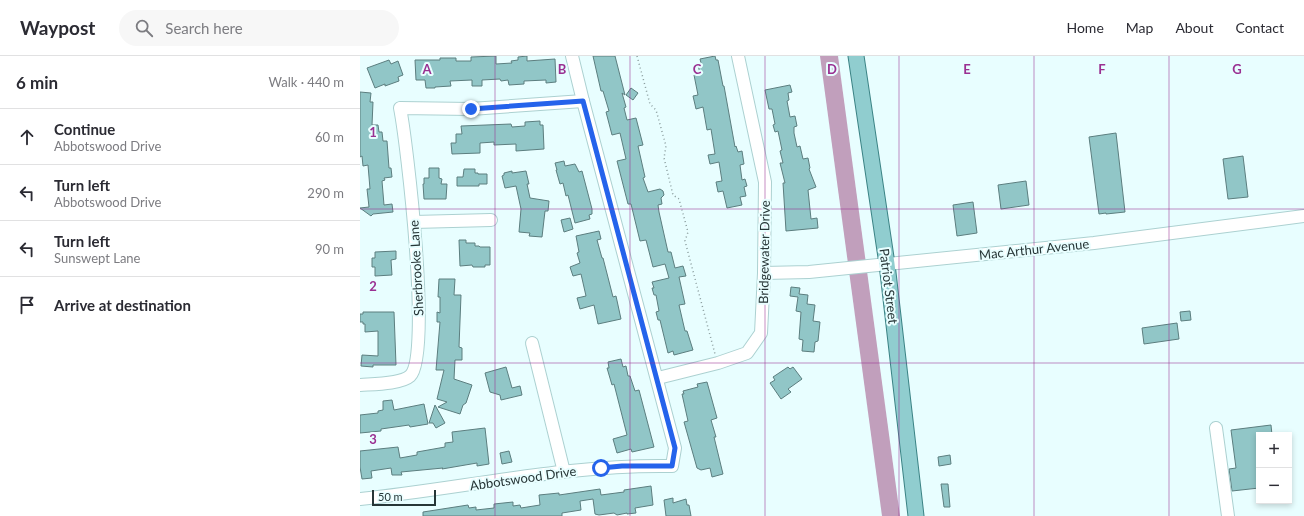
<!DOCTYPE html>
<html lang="en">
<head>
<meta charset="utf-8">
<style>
  :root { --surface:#fff; --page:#f7f7f7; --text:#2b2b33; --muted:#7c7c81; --line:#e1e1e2 }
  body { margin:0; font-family:Lato,sans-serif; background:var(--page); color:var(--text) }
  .controls { position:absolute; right:12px; bottom:12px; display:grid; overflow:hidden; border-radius:0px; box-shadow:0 2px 6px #0003 }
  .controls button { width:36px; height:36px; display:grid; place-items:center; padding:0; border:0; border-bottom:1px solid var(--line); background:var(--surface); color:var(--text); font:20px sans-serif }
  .scale { position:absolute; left:12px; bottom:10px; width:64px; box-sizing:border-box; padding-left:4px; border:2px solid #273637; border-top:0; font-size:11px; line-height:14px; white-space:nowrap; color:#273637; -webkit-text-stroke:3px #e8feff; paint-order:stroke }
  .stop { position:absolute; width:12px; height:12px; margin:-9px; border:3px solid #2563eb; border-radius:50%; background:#fff }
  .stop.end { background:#2563eb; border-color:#fff; box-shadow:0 1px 4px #0008 }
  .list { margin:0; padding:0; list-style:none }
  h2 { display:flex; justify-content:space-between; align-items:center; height:52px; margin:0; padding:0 16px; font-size:17px }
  h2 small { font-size:13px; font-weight:400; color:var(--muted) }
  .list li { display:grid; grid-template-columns:26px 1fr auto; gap:12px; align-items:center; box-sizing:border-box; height:56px; padding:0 16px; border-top:1px solid var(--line) }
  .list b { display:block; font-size:15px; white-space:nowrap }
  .list p { margin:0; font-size:13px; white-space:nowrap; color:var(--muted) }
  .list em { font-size:13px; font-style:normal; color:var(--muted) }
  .icon { flex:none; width:22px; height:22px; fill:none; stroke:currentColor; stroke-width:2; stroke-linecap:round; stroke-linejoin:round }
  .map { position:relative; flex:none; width:944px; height:460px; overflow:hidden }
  header { display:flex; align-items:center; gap:24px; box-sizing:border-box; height:56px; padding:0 20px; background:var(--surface); border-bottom:1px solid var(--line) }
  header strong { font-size:19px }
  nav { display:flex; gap:22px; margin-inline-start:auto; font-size:14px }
  .search { width:280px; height:36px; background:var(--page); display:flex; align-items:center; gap:10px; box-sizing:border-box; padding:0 14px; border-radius:22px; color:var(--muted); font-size:15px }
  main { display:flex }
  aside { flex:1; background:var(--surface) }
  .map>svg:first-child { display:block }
  .water { fill:#c19fbc }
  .building { fill:#91c6c7; stroke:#5c7e7f }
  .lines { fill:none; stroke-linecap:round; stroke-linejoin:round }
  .minor-casing { stroke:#acd1d1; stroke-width:14 }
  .major-casing { stroke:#3b8385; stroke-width:17 }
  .path { stroke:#8a9c9d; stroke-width:1.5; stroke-dasharray:1 3; stroke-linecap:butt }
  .minor { stroke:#fff; stroke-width:12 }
  .major { stroke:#90cdcf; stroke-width:15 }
  .route { stroke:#2563eb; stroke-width:5 }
  .grid { fill:none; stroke:#9a3092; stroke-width:1; stroke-opacity:0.55 }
  .labels { text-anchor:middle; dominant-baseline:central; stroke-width:4; stroke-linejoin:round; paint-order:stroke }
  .street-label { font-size:13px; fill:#273637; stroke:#e8feff }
  .grid-label { font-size:13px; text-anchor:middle; font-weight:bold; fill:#9a3092; stroke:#e8feff; stroke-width:4; stroke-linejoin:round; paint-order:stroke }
</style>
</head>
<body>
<header>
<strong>Waypost</strong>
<div class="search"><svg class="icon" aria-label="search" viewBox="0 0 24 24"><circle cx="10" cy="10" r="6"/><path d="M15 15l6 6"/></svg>Search here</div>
<nav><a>Home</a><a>Map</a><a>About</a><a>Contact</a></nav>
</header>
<main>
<aside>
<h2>6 min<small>Walk · 440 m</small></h2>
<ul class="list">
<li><svg class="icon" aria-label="ahead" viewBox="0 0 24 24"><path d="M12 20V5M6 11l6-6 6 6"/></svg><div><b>Continue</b><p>Abbotswood Drive</p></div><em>60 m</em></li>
<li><svg class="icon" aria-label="left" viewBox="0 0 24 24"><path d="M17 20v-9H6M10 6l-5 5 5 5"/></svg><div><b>Turn left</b><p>Abbotswood Drive</p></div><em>290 m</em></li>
<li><svg class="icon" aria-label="left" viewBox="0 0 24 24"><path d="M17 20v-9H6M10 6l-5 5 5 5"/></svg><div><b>Turn left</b><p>Sunswept Lane</p></div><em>90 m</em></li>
<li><svg class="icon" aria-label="arrive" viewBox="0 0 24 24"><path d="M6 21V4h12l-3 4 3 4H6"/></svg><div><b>Arrive at destination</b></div></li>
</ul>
</aside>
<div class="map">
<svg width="944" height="460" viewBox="0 0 944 460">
  <rect width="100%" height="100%" fill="#e8feff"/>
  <path class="water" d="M460 0H478L540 460H522Z"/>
  <g class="building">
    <path d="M136 0V8L152 7 151 5 158 4V1L167 0V5L195 3 196 26 186 27V24L164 25V28L149 29 148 24 141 25 140 23 122 24V30H112V24L90 25 91 30 75 31V32H66L65 24H56L55 4H80V2H96V5H111V1Z"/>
    <path d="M233 0H255L265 39 262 37 266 51 264 52 267 64 276 62 283 89 278 90 285 121 283 122 288 136 300 133 303 135 304 139 301 142 302 148 298 149 299 156 308 196H311L315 212 323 210 326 220 319 221 325 248 319 249 325 275H327L333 294 314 299 313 295 308 297 300 264H298L296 256 299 255 296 239H294L292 232H294L292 226 309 222 305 208 293 211 286 184 280 185 271 148H268L257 105 266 103 260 77 252 79 246 56 249 55 243 35H241Z"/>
    <path d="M355 0 356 4H358L363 30H364L375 91 376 90 378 96 382 95 384 108 380 109 382 124 385 123 387 130 384 131 386 140 380 141 382 149 367 152 363 135 358 136 356 126 362 125 359 106 350 108 348 99 355 98 351 73 347 74 343 51 336 53 333 40 338 39 334 19 340 18 338 8 341 7 340 3Z"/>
    <path d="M29 4 31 8 38 5 43 19 38 21 39 25 25 30V28L15 32 7 12Z"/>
    <path d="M430 29 432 36 428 37 429 44 427 45 430 61 435 60 437 70 434 71V77L437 91 440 90 443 103 448 102 450 112 449 113 456 131 448 134 451 163 457 162 458 172 426 175 423 127H425L420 107H423L420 95 422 94 418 75 415 76 413 69 415 68 412 53H409L405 34Z"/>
    <path d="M271 32 278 37 273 44 266 39Z"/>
    <path d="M0 36 11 37 10 46H13L12 69H18L19 76H22L23 85H27L29 112H31L32 121 24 122 25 124 22 125 24 149 32 148 33 156 13 158 11 160 0 152 9 151 7 133H10L8 109 3 110 2 100 0 101Z"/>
    <path d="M180 65V69H183L184 93 156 95V88L134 89V86L120 87V97L92 98 91 87H96V78H102L101 70 151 68 152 71 165 70V66Z"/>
    <path d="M756 77 765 156 746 158V157L739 158 729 81Z"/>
    <path d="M883 100 888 141 868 143 863 103Z"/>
    <path d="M204 105 205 110 215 108 219 116 222 115 232 153V158L229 159 230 163 215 167 208 139 206 140 203 127 200 128 196 114H197L195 107Z"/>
    <path d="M69 112H79V122L82 123 81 128H87L86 143H64L63 128H64V122H69Z"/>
    <path d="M104 113H115V117H118V118H127V128H119V130H97V121H103Z"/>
    <path d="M152 115V117L166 115 169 128H167L170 142 189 145 188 155H185L182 181 169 180 170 177 159 176 161 153 156 130 145 132 142 120 144 119V117Z"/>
    <path d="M666 125 669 149 641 153 638 129Z"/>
    <path d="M613 146 617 177 597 180 593 149Z"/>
    <path d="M210 162 213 173 204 176 201 164Z"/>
    <path d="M239 175 241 183 237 184 242 202H243L253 241 256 240 261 263 238 268 234 249 220 253 217 242 226 240 221 218 213 220 210 211 220 207 217 197 219 196 216 180Z"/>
    <path d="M99 184H106V187H115V190H119L120 191H130V209H125V211H113L112 209 100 210Z"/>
    <path d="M36 195V203L31 204 32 219 15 220V211H12V202H15V196Z"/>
    <path d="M79 223H95L94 239H101L99 291 102 292V304H95L94 323 112 329 106 347 103 349 100 358 78 351 87 346 77 343 84 314H76L80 266H77V256L80 257V241H78Z"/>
    <path d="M431 231 440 232 439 238 448 239 447 248 455 249 453 265 460 266 458 285 455 286 454 296 442 295 443 284 439 283 441 256 436 255 438 241 430 240Z"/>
    <path d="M830 255 831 264 821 265 820 256Z"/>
    <path d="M3 256H34L36 309H13V311L1 310 2 299 18 300V275L5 276V268H3V266H0V258H3Z"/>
    <path d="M817 267 819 283 784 288 782 272Z"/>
    <path d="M261 303 263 311 266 310 268 320H270L275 335 279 334 294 391 272 396 271 393 257 397 253 383 267 379 254 328 252 329 247 312H249L248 306Z"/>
    <path d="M146 311 152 332 160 330 162 339 141 344 140 339 130 336 125 317Z"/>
    <path d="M428 311 430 313 433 311 442 323 428 333 431 336 421 343 410 327 415 324 413 321Z"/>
    <path d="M347 326 357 362 351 364 356 381H354L363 418 352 421 350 412 341 414 337 412 324 366 328 365 322 338H324L323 335 338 331 337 328Z"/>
    <path d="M32 344 34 354 64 348 68 368 50 371 49 369 21 373V375L0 377V359L18 357V355L23 354V345Z"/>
    <path d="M75 349 85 367 76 372 73 367H69Z"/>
    <path d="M911 369 912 379H899V432L872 435 869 413 876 412 871 374Z"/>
    <path d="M125 372 129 408 117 410V407L82 413 83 412 41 416 42 419H32L31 412 11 415 12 422 2 423 0 411V395L38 391 40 402 57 399V396L85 391V387L93 386 92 376Z"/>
    <path d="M149 395 152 406 142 408 140 397Z"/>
    <path d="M590 399 591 408 579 410 578 401Z"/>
    <path d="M581 428H588L590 451H584Z"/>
    <path d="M291 430 293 449 275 452 276 457 267 458V457L257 459 254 457 239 459 235 458 233 443 220 445 221 454 202 457V460H63V456L108 449 109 452 116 451V454L134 452V448L153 446V450L160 449 161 452 180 449 179 439 199 437V439L240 433 241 439 264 436V434Z"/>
    <path d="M313 442V447L326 443 327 449H329L331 460H306L304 444Z"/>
  </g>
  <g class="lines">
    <defs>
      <g id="minor">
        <path d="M54 166 131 164"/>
        <path d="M404 217 449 216 734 187 944 160"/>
        <path d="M172 287 204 416"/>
        <path d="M298 322 358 307 387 297 401 277 404 217 405 126 378 0"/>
        <path d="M0 329C13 328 41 328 50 320 72 301 47 87 40 52L111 53 223 45"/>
        <path d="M856 372 868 460"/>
        <path d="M0 443C104 432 208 408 312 410L315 392 223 45 212 0"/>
      </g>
      <path id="major" d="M496 0 527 208 556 460"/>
    </defs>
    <use href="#minor" class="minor-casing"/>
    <use href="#major" class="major-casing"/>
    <path class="path" d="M277 0 290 48 296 54 306 90 304 102 313 139 319 143 328 176 325 185 355 298"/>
    <use href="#minor" class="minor"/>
    <use href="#major" class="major"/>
  </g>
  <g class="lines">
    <path class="route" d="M111 53 223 45 315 392 312 410H262L241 412"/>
  </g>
  <path class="grid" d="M135 0V460M270 0V460M405 0V460M539 0V460M674 0V460M809 0V460M0 153H944M0 307H944"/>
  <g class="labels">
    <g class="street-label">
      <text transform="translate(674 193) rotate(-6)">Mac Arthur Avenue</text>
      <text transform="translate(404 196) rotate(-89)">Bridgewater Drive</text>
      <text transform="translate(56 212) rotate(-93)">Sherbrooke Lane</text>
      <text transform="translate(529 230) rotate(83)">Patriot Street</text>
      <text transform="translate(163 422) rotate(-8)">Abbotswood Drive</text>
    </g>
  </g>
  <g class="grid-label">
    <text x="67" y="18">A</text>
    <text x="202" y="18">B</text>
    <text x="337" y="18">C</text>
    <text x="472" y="18">D</text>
    <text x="607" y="18">E</text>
    <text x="742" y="18">F</text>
    <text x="877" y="18">G</text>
    <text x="13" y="81">1</text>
    <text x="13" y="235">2</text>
    <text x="13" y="388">3</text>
  </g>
</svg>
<div class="controls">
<button>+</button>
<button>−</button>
</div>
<div class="scale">50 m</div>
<div class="stop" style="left:241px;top:412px"></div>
<div class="stop end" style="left:111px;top:53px"></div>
</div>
</main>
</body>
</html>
